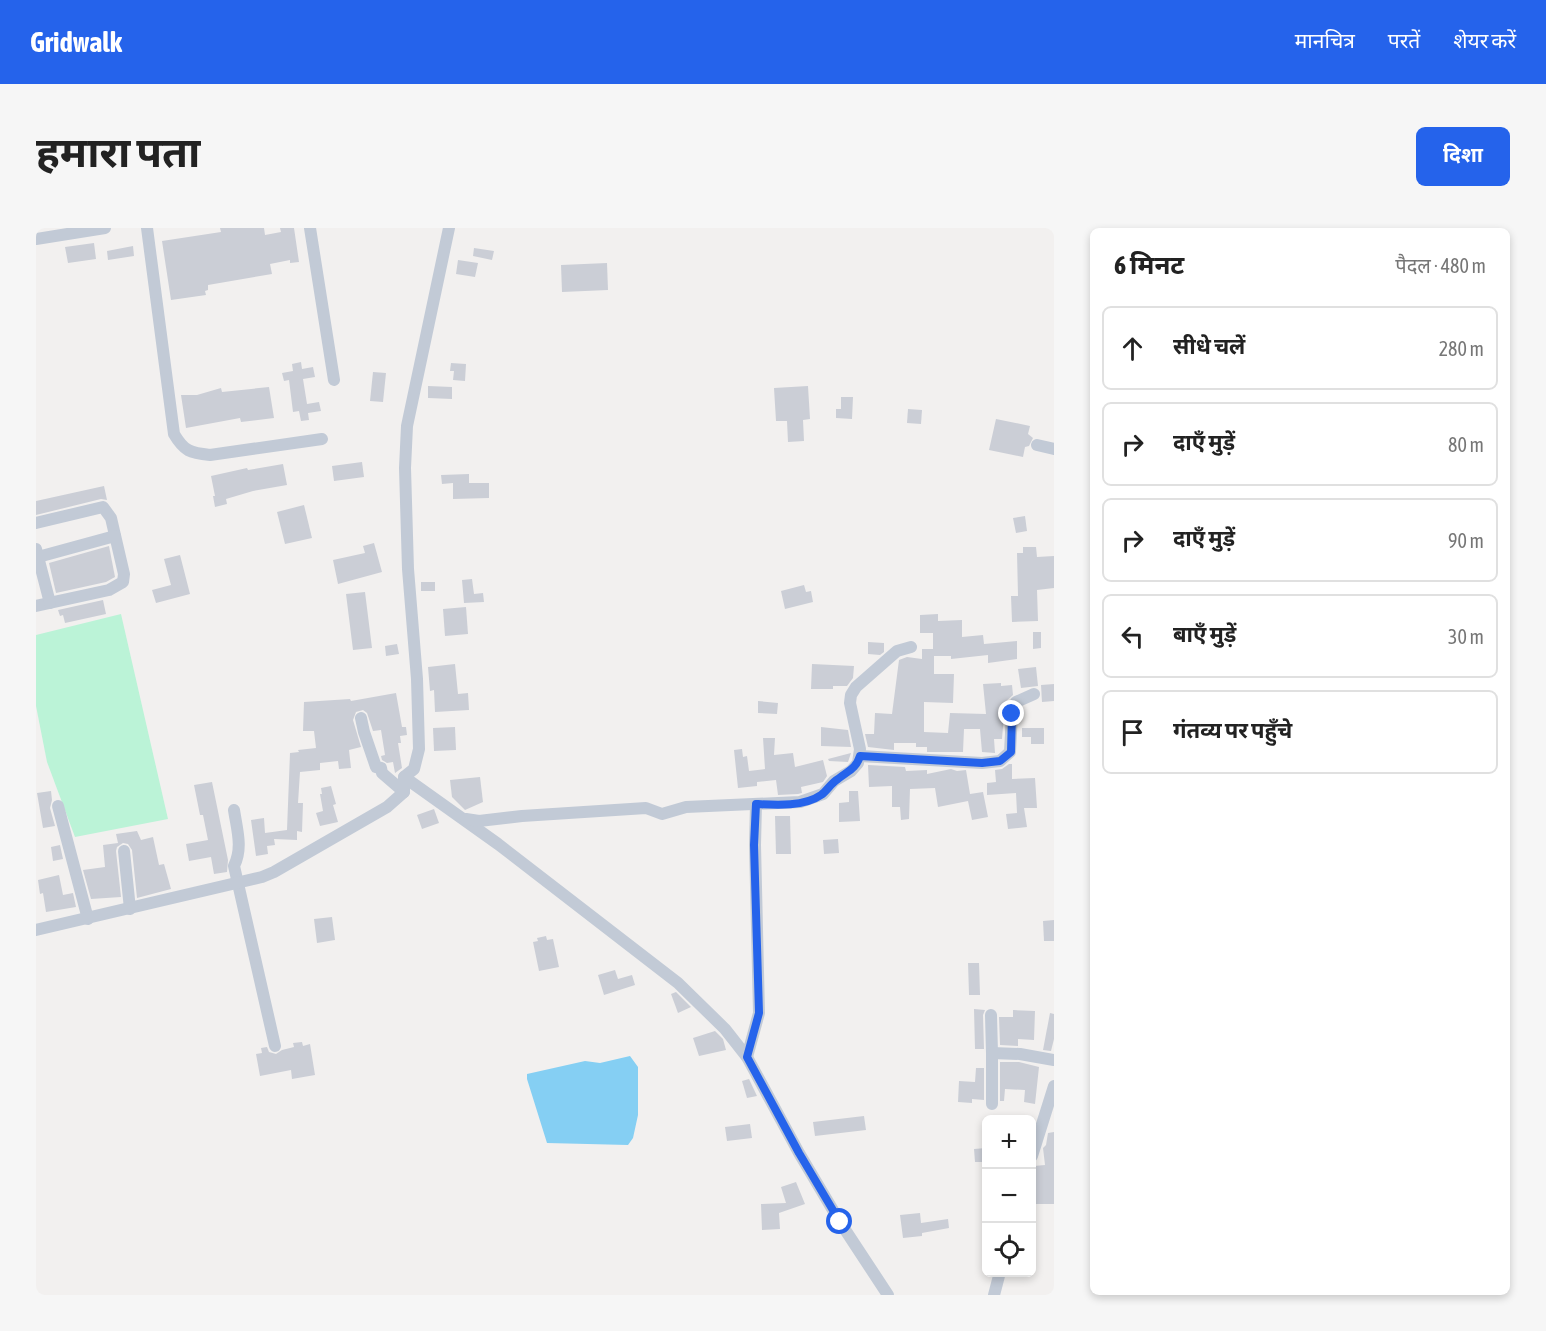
<!DOCTYPE html>
<html lang="hi">
<head>
<meta charset="utf-8">
<style>
  :root { --surface:#fff; --page:#f6f6f6; --text:#222; --muted:#767676; --line:#e0e0e0; --accent:#2563eb }
  body { margin:0; font-family:"Asap Condensed","Noto Sans Devanagari",sans-serif; background:var(--page); color:var(--text) }
  .controls { position:absolute; right:18px; bottom:18px; display:grid; overflow:hidden; border-radius:9px; box-shadow:0 3px 9px #0003 }
  .controls button { width:54px; height:54px; display:grid; place-items:center; padding:0; border:0; border-bottom:2px solid var(--line); background:var(--surface); color:var(--text); font:30px sans-serif }
  .stop { position:absolute; width:18px; height:18px; margin:-14px; border:4px solid #2563eb; border-radius:50%; background:#fff }
  .stop.end { background:#2563eb; border-color:#fff; box-shadow:0 2px 6px #0008 }
  .list { margin:0; padding:0; list-style:none }
  h2 { display:flex; justify-content:space-between; align-items:center; height:78px; margin:0; padding:0 24px; font-size:26px }
  h2 small { font-size:20px; font-weight:400; color:var(--muted) }
  .list li { display:grid; grid-template-columns:39px 1fr auto; gap:18px; align-items:center; box-sizing:border-box; height:84px; margin:0 12px 12px; padding:0 12px; border:2px solid var(--line); border-radius:9px }
  .list b { display:block; font-size:22px; white-space:nowrap }
  .list em { font-size:20px; font-style:normal; color:var(--muted) }
  .icon { flex:none; width:33px; height:33px; fill:none; stroke:currentColor; stroke-width:2; stroke-linecap:round; stroke-linejoin:round }
  .map { position:relative; flex:none; width:1018px; height:1067px; overflow:hidden; border-radius:9px }
  header { display:flex; align-items:center; gap:36px; box-sizing:border-box; height:84px; padding:0 30px; background:var(--accent); color:#fff }
  header strong { font-size:28px }
  nav { display:flex; gap:33px; margin-inline-start:auto; font-size:21px }
  .intro { display:flex; align-items:center; justify-content:space-between; box-sizing:border-box; height:144px; padding:0 36px }
  h1 { margin:0; font-size:42px }
  .button { padding:15px 27px; border-radius:9px; background:var(--accent); color:#fff; font-size:21px; font-weight:700 }
  main { display:flex; gap:36px; padding:0 36px }
  aside { flex:1; background:var(--surface); border-radius:9px; box-shadow:0 3px 9px #0003 }
  .map>svg:first-child { display:block }
  .green { fill:#bbf3d7 }
  .water { fill:#85cff3 }
  .building { fill:#cbced6 }
  .lines { fill:none; stroke-linecap:round; stroke-linejoin:round }
  .minor { stroke:#c2cad6; stroke-width:12 }
  .route { stroke:#2563eb; stroke-width:8 }
</style>
</head>
<body>
<header>
<strong>Gridwalk</strong>
<nav><a>मानचित्र</a><a>परतें</a><a>शेयर करें</a></nav>
</header>
<div class="intro"><h1>हमारा पता</h1><a class="button">दिशा</a></div>
<main>
<div class="map">
<svg width="1018" height="1067" viewBox="0 0 1018 1067">
  <rect width="100%" height="100%" fill="#f2f0ef"/>
  <path class="green" d="M85 386 132 591 39 609 11 534 0 478V407Z"/>
  <path class="water" d="M594 828 602 839V887L597 910 592 917 511 915 491 851V846L549 833 564 835Z"/>
  <g class="building">
    <path d="M184 0H228L229 7 245 4 244 0H258L263 34 254 35V32L234 36 236 46 172 57V62L169 63 170 67 135 72 126 13 185 4Z"/>
    <path d="M58 15 60 31 32 35 29 19Z"/>
    <path d="M97 18 98 28 72 32 71 23Z"/>
    <path d="M438 20 458 23 456 32 437 28Z"/>
    <path d="M422 32 442 35 439 49 420 46Z"/>
    <path d="M571 35 572 62 526 64 525 37Z"/>
    <path d="M265 134 266 141 277 139 279 149 267 151 271 176 283 174 285 183 272 185 273 192 265 193 263 183 257 184 253 152 248 153 246 145 257 143 256 136Z"/>
    <path d="M415 135 430 136 429 153 417 152 418 143H414Z"/>
    <path d="M337 144 350 145 347 174 334 173Z"/>
    <path d="M392 158 416 159V171L392 170Z"/>
    <path d="M772 158 774 191 767 192 768 213 752 214 751 193H740L738 160Z"/>
    <path d="M233 159 238 190 205 194 204 190 150 200 145 167H161L185 160 186 164Z"/>
    <path d="M805 169H817L816 191 800 190V181H805Z"/>
    <path d="M872 181 886 182 885 196 871 195Z"/>
    <path d="M960 191 994 198 992 206 997 210 993 218 989 219 987 229 953 222Z"/>
    <path d="M326 234 328 249 298 253 296 238Z"/>
    <path d="M247 236 251 257 217 263 190 271 191 276 179 279 177 268H179L175 248 211 240 212 242Z"/>
    <path d="M433 246V255H453V270L417 271V255L406 256 405 247Z"/>
    <path d="M68 258 71 272 65 271 0 287V273Z"/>
    <path d="M268 277 276 310 249 316 241 284Z"/>
    <path d="M989 288 991 303 980 305 977 290Z"/>
    <path d="M338 315 346 344 302 356 297 332 329 325 327 318Z"/>
    <path d="M73 318 79 349 70 354 20 365 13 335Z"/>
    <path d="M987 319H1000L1001 329 1018 328V360L1001 362 1002 393 976 394 975 368H982L981 325H987Z"/>
    <path d="M144 327 154 366 120 375 116 362 135 357 128 331Z"/>
    <path d="M436 351 438 366 447 365 448 374 428 375 426 352Z"/>
    <rect x="385" y="354" width="14" height="9"/>
    <path d="M768 357 770 364 775 363 777 374 749 381 745 363Z"/>
    <path d="M329 364 336 420 317 422 310 366Z"/>
    <path d="M67 372 70 386 29 395 27 387 24 388 22 382Z"/>
    <path d="M430 379 432 406 409 408 407 381Z"/>
    <path d="M902 386V393L926 392V409L947 407 948 416 981 413V431L952 435V427L915 431V428H898V446H918L917 475 888 474V504L912 505 914 485 950 486 947 456 965 455V458L976 457 977 467 969 474 966 511H958L959 525 946 524 944 501H928L927 524H891V519H880V515H858V522L832 519 829 506H838L839 485 856 486 863 432 871 429 886 431V421H897V405H884V387Z"/>
    <path d="M997 404H1005V420L997 421Z"/>
    <path d="M832 414 848 415V424L844 427 832 426Z"/>
    <path d="M361 416 363 426 350 428 349 418Z"/>
    <path d="M419 436 422 466 432 465 433 482 399 484 398 462 394 463 392 439Z"/>
    <path d="M776 436 818 438 817 450 811 458H797V461H775Z"/>
    <path d="M1000 439 1002 458 985 460 982 441Z"/>
    <path d="M1018 456V473L1006 474 1005 457Z"/>
    <path d="M360 465 366 499H370L371 507 364 508 365 515H362L366 540 359 545 357 534 351 535 346 532 345 528 349 527 345 502 337 503 331 485 327 482 320 484 317 492 325 519 313 522 315 540 303 541 302 533 284 535V542L264 544 262 575H267L266 604 261 603V612L238 611 239 617 231 618 232 626 220 628 215 592 228 590 229 605 251 602 254 525 263 524 262 522 280 520 278 503H267L268 474 314 471 315 473Z"/>
    <path d="M722 473 742 475 741 486 722 485Z"/>
    <path d="M419 499 420 522 398 523 397 500Z"/>
    <path d="M785 499 812 502 815 519 785 518Z"/>
    <path d="M986 500H1008V516H995V509H986Z"/>
    <path d="M727 510H739L738 527 757 525 759 539 787 532 791 548 787 554 765 559 766 565 762 566 742 567 740 552 721 554V558L702 560 698 522 706 521 707 529 711 528 713 543 729 541Z"/>
    <path d="M815 525 812 534 793 533 792 531Z"/>
    <path d="M973 536H976V551L999 550 1001 580H988L991 599 972 601 970 586 981 585 980 565 951 567V555L960 554 959 542 966 541Z"/>
    <path d="M832 537 869 539 870 543 891 542V546L915 541 921 543 930 542 934 566 947 564 952 589 936 592 932 573 902 579 899 560 874 561 873 591 865 592 864 579H856V558L833 559Z"/>
    <path d="M444 549 447 574 429 582 416 569 414 552Z"/>
    <path d="M176 554 192 632 191 644 178 646 175 629 153 633 150 616 172 612 167 587H164L158 557Z"/>
    <path d="M295 558 300 576 297 577 302 594 284 598 280 585 287 583 284 566H286L285 560Z"/>
    <path d="M15 563 16 572 14 580 19 598 7 600 1 565Z"/>
    <path d="M813 563H822L824 593 803 594V575L813 574Z"/>
    <path d="M398 581 403 595 386 601 381 587Z"/>
    <path d="M739 588H754L755 626H740Z"/>
    <path d="M101 603 105 612 117 609 123 637 128 636 135 661 101 670 96 622 92 616 87 615 81 619 80 623 85 669 55 671 47 642 69 639 67 617 82 615 80 606Z"/>
    <path d="M802 611 803 625 788 626 787 612Z"/>
    <path d="M24 617 27 631 17 633 15 619Z"/>
    <path d="M23 647 27 667 37 665 40 679 10 684 7 665 4 666 2 652Z"/>
    <path d="M296 689 299 712 281 715 278 691Z"/>
    <path d="M1018 692V713H1008L1007 693Z"/>
    <path d="M510 708 511 712 517 711 523 739 503 743 497 714 502 713 501 710Z"/>
    <path d="M932 735H943L944 767H933Z"/>
    <path d="M579 742 582 751 596 747 599 757 568 767 562 747Z"/>
    <path d="M640 764 655 779 642 785 635 766Z"/>
    <path d="M938 781 949 782 947 787 948 821H939Z"/>
    <path d="M977 782 999 783 998 812 982 811V818L964 817 963 789H977Z"/>
    <path d="M1014 785 1018 786V811L1015 823 1007 822Z"/>
    <path d="M679 803 687 811 690 822 663 828 657 810Z"/>
    <path d="M266 814 267 818 274 816 279 847 256 851 255 842 224 848 220 826 226 825 225 820 231 819 233 824 240 826 246 822 258 819 257 815Z"/>
    <path d="M964 834H983L1003 839 999 876 988 874 989 862 969 861 968 873H964Z"/>
    <path d="M940 840H948V872L936 871V875L922 874 923 853 939 854Z"/>
    <path d="M713 851 721 868 711 870 706 853Z"/>
    <path d="M828 888 830 902 779 908 777 894Z"/>
    <path d="M714 896 716 910 691 913 689 899Z"/>
    <path d="M1018 904V976H1000L998 938 1009 937 1007 920 1010 917 1012 905Z"/>
    <path d="M950 920 951 934H939L938 921Z"/>
    <path d="M760 954 769 976 743 985 744 1001 726 1002 725 976 750 975 745 959Z"/>
    <path d="M884 985 885 995 912 991 913 1000 886 1005V1008L867 1010 864 987Z"/>
  </g>
  <g class="lines">
    <g class="minor">
      <path d="M111 0 138 206C148 223 154 225 174 227L286 211"/>
      <path d="M274 0 298 152"/>
      <path d="M0 11 69 0"/>
      <path d="M1001 217 1018 221"/>
      <path d="M0 295 67 279 75 290 88 346 87 354 73 362 0 378"/>
      <path d="M0 321 14 375"/>
      <path d="M2 329 79 308"/>
      <path d="M325 490 328 504 340 539 345 540 346 545 368 564"/>
      <path d="M824 528 946 535 964 533 974 524 976 486 980 474 998 466"/>
      <path d="M368 549 462 616 642 755 689 801 711 829 763 925 804 994 852 1067"/>
      <path d="M22 578 52 691"/>
      <path d="M198 582C201 602 207 620 198 638L239 818"/>
      <path d="M430 591 443 593 486 588 610 580 626 586 650 579 764 574 787 566 798 553 815 543 822 535 824 521 814 475 815 467 820 459 861 423 875 419"/>
      <path d="M88 623 94 681"/>
      <path d="M0 702 226 649 238 644 351 579 368 564V549L378 541 383 521 381 451 372 341 369 240 371 198 413 0"/>
      <path d="M955 787 956 825"/>
      <path d="M711 829 723 785 719 617 720 576"/>
      <path d="M956 876V825L984 826 1018 832"/>
      <path d="M996 928 1018 858"/>
      <path d="M958 1067 964 1044"/>
    </g>
  </g>
  <g class="lines">
    <path class="route" d="M804 994 763 925 711 829 723 785 718 617 720 576C739 577 768 579 785 567 791 563 795 555 802 551 812 543 820 541 824 528L946 535 964 533 975 524 976 486"/>
  </g>
</svg>
<div class="controls">
<button>+</button>
<button>−</button>
<button><svg class="icon" aria-label="locate" viewBox="0 0 24 24"><circle cx="12" cy="12" r="6"/><path d="M12 2v4M12 18v4M2 12h4M18 12h4"/></svg></button>
</div>
<div class="stop" style="left:804px;top:994px"></div>
<div class="stop end" style="left:976px;top:486px"></div>
</div>
<aside>
<h2>6 मिनट<small>पैदल · 480 m</small></h2>
<ul class="list">
<li><svg class="icon" aria-label="ahead" viewBox="0 0 24 24"><path d="M12 20V5M6 11l6-6 6 6"/></svg><div><b>सीधे चलें</b></div><em>280 m</em></li>
<li><svg class="icon" aria-label="right" viewBox="0 0 24 24"><path d="M7 20v-9h11M14 6l5 5-5 5"/></svg><div><b>दाएँ मुड़ें</b></div><em>80 m</em></li>
<li><svg class="icon" aria-label="right" viewBox="0 0 24 24"><path d="M7 20v-9h11M14 6l5 5-5 5"/></svg><div><b>दाएँ मुड़ें</b></div><em>90 m</em></li>
<li><svg class="icon" aria-label="left" viewBox="0 0 24 24"><path d="M17 20v-9H6M10 6l-5 5 5 5"/></svg><div><b>बाएँ मुड़ें</b></div><em>30 m</em></li>
<li><svg class="icon" aria-label="arrive" viewBox="0 0 24 24"><path d="M6 21V4h12l-3 4 3 4H6"/></svg><div><b>गंतव्य पर पहुँचे</b></div></li>
</ul>
</aside>
</main>
</body>
</html>
